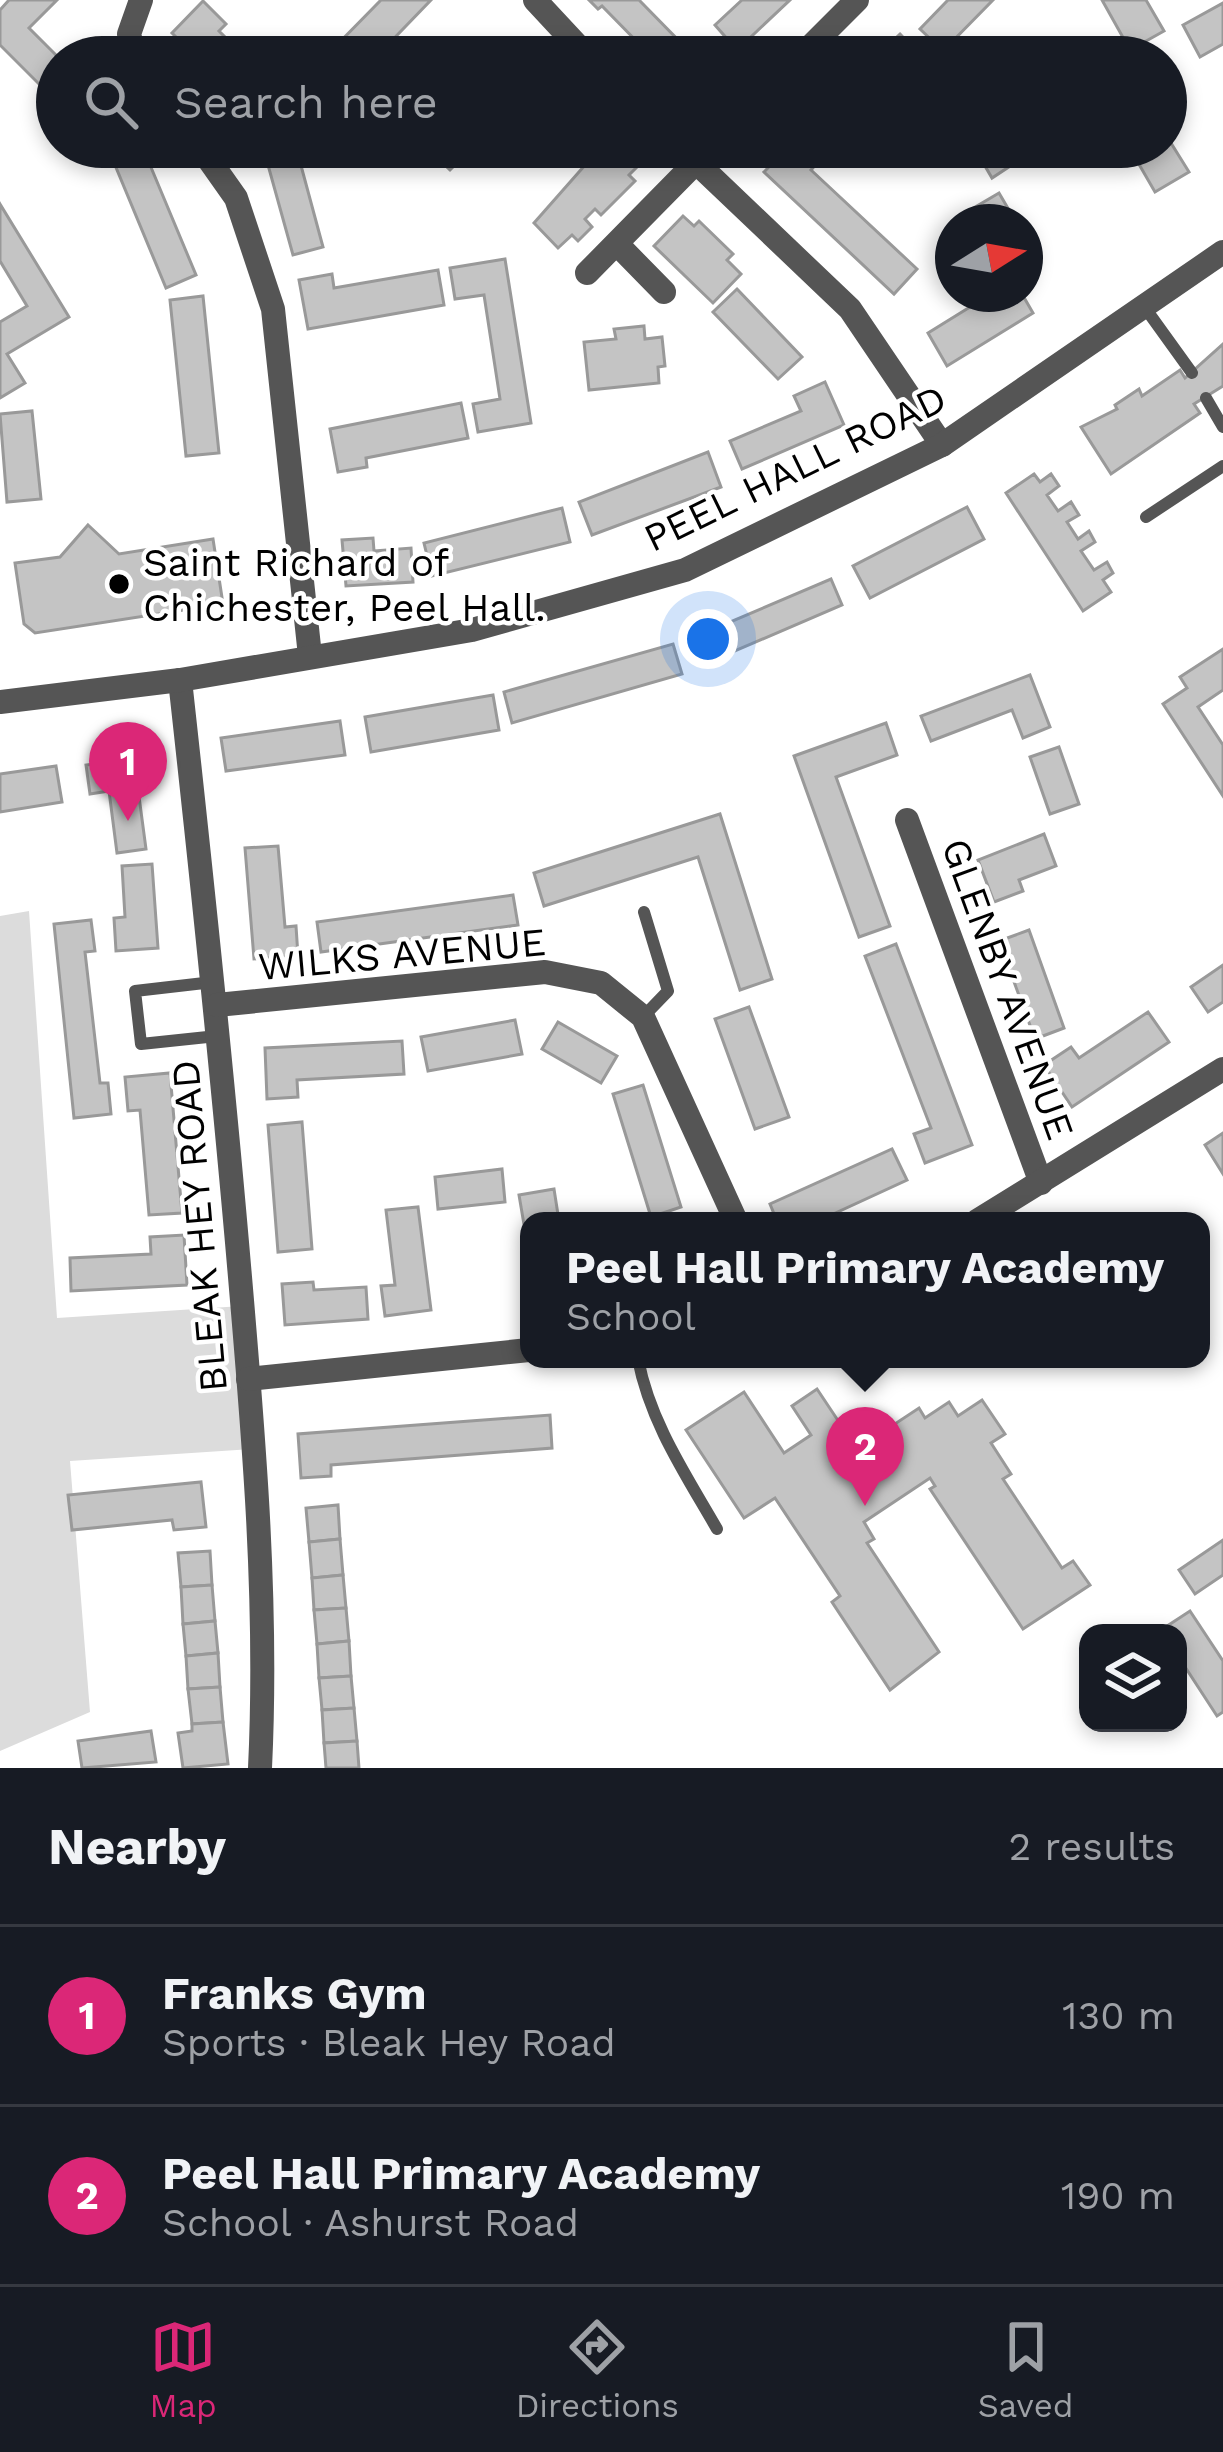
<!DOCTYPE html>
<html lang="en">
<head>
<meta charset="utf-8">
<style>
  :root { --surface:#171b24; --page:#242831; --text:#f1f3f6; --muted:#9ea1a6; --line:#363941; --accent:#db2777 }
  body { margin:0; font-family:"Work Sans",sans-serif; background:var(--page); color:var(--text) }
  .controls { position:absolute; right:36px; bottom:36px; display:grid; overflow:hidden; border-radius:24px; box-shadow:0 6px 18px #0003 }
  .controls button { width:108px; height:108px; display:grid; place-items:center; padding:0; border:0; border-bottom:3px solid var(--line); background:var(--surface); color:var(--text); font:60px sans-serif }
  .compass { position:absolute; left:935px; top:204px; width:108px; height:108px; border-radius:50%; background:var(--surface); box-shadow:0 6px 18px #0003; rotate:79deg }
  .you { position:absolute; left:708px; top:639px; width:42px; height:42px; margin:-30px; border:9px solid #fff; border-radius:50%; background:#1a73e8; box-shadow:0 0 0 18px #1a73e833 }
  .badge { display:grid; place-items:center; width:78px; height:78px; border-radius:50%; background:var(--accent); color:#fff; font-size:39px; font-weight:700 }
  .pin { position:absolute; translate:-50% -99px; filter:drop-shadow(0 3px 6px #0008) }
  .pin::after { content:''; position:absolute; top:63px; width:42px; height:36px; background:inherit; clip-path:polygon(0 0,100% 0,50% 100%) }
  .popup { position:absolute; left:520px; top:1212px; width:690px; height:156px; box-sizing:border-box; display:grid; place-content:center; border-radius:24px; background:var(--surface); filter:drop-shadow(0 3px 9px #0005); font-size:39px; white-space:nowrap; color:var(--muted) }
  .popup b { font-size:45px; color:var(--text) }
  .popup::after { content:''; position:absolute; left:50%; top:100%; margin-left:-24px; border:24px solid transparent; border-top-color:var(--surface) }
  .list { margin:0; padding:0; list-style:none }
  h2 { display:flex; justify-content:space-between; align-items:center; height:156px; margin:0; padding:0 48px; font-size:51px }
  h2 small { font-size:39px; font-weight:400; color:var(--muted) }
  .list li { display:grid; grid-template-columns:78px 1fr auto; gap:36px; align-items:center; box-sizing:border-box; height:180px; padding:0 48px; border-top:3px solid var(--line) }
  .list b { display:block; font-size:45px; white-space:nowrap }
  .list p { margin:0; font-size:39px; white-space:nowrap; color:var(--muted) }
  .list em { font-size:39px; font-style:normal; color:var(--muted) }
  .icon { flex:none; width:66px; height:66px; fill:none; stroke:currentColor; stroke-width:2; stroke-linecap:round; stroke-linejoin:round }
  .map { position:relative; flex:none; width:1223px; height:1768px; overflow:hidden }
  .search { position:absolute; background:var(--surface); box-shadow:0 6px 18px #0003; left:36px; right:36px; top:36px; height:132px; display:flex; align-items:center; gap:30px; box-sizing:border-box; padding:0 42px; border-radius:66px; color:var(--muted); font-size:45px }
  .sheet { height:516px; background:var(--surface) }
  nav { display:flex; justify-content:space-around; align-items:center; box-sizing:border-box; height:168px; border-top:3px solid var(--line); background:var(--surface); font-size:33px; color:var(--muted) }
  nav a { display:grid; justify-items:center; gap:6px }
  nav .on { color:var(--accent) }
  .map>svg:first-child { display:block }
  .green { fill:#dcdcdc }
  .building { fill:#c4c4c4; stroke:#999; stroke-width:3 }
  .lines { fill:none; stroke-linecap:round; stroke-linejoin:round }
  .lane { stroke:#555; stroke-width:12 }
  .street { stroke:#555; stroke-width:24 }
  .poi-dot { fill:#000; stroke:#fff; stroke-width:4.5 }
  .labels { text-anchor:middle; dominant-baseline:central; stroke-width:9; stroke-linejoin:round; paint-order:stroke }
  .street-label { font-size:39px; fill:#000; stroke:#fff }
  .poi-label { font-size:39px; fill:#000; stroke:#fff; text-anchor:start }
</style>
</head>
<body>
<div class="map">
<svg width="1223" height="1768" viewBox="0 0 1223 1768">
  <rect width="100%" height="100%" fill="#fff"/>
  <path class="green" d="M29 911 57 1318 242 1306 252 1449 70 1461 90 1712 0 1751V916Z"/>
  <g class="building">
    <path d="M9 0H57L29 28 58 57 57 86 49 94 0 45V10Z"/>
    <path d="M381 0H431L376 57H335L330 52Z"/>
    <path d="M589 0H639L691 53 701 43 714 57H652L602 6 598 9Z"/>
    <path d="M742 0H790L737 50 715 25Z"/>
    <path d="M948 0H993L943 51 920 29Z"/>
    <path d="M1102 0H1146L1164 31 1130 50Z"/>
    <path d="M203 1 226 24 219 31 245 57H196L172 33Z"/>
    <path d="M1223 3V44L1200 57 1183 25Z"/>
    <path d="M900 34 922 57H876Z"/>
    <path d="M1166 135 1189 172 1155 192 1129 147H1166Z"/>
    <path d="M263 147H296L323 247 293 255Z"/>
    <path d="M426 147H473L450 170Z"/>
    <path d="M601 147H628L642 162 629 175 635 181 601 215 595 209 585 219 592 227 578 241 572 235 558 248 534 223Z"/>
    <path d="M788 147H807L820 160 811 170 917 269 894 294 764 172Z"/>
    <path d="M974 147H1039L992 178Z"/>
    <path d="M145 153 196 275 166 288 115 165Z"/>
    <path d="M999 193 1016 222H971L965 213Z"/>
    <path d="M0 204 69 317 7 354 25 383 0 398V322L27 306 0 261Z"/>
    <path d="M683 216 694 226 699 221 733 254 727 260 741 274 713 303 654 246Z"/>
    <path d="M505 259 531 423 478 432 473 404 500 399 484 295 455 299 450 268Z"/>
    <path d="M438 270 444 305 308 329 299 280 332 274 334 288Z"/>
    <path d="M737 289 802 357 778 379 713 312Z"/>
    <path d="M991 294H1022L1033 313 947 366 928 333Z"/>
    <path d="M203 296 219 453 186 456 170 300Z"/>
    <path d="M644 326 645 339 662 337 665 366 658 367 659 383 589 390 584 342 616 339 614 329Z"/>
    <path d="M1223 344V386L1194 404 1200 413 1111 474 1081 427 1117 409 1115 405 1139 389 1142 396 1180 370 1185 378Z"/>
    <path d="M825 382 844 425 742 469 730 441 801 411 794 396Z"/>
    <path d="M461 403 468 438 366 458 367 467 338 472 330 429Z"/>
    <path d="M32 411 41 499 7 502 0 414Z"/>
    <path d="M708 452 721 487 592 535 579 502Z"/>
    <path d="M1034 474 1040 482 1051 474 1059 486 1047 495 1058 511 1071 502 1079 515 1067 522 1078 539 1089 531 1095 542 1081 551 1094 570 1107 562 1113 573 1103 580 1111 592 1083 611 1006 493Z"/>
    <path d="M967 507 984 539 870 598 853 566Z"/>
    <path d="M562 508 570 542 432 576 424 543Z"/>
    <path d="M88 525 119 554 213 539 223 604 35 633 24 624 15 563 60 557Z"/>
    <path d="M373 538 374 551 411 548 413 582 346 586 342 540Z"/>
    <path d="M831 579 842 605 702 665 690 639Z"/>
    <path d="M673 644 682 674 512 723 504 692Z"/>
    <path d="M1223 649V690L1198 707 1223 745V796L1163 704 1187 688 1180 677Z"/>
    <path d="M1030 675 1050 727 1023 738 1012 710 931 741 921 716Z"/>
    <path d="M493 695 499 730 371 752 365 717Z"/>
    <path d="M340 721 345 755 226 771 221 738Z"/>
    <path d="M886 723 897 755 836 777 890 926 859 937 794 756Z"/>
    <path d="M1059 747 1079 804 1050 814 1030 757Z"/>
    <path d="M134 759 146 849 117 853 109 791 90 794 86 765Z"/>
    <path d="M56 766 62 802 0 812V774Z"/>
    <path d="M720 814 772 979 740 990 698 857 544 906 534 873Z"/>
    <path d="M1044 834 1056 866 1019 880 1023 891 994 902 978 860Z"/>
    <path d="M278 846 285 927 296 926 298 956 254 959 245 848Z"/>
    <path d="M152 864 158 948 116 951 114 918 125 917 122 866Z"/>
    <path d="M513 895 518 925 321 952 317 922Z"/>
    <path d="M91 920 95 951 85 952 100 1083H108L111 1114 74 1118 54 924Z"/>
    <path d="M1029 930 1064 1028 1035 1039 999 941Z"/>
    <path d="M896 944 972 1145 925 1163 914 1134 931 1128 865 956Z"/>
    <path d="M1223 965V1002L1208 1012 1191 987Z"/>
    <path d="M749 1007 789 1117 755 1129 715 1019Z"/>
    <path d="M1148 1012 1169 1042 1072 1107 1044 1065 1071 1047 1079 1058Z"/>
    <path d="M515 1020 522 1054 428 1071 421 1037Z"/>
    <path d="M558 1022 617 1056 601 1083 542 1049Z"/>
    <path d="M402 1041 404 1074 297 1080 298 1097 267 1099 265 1048Z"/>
    <path d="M170 1073 182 1213 149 1215 140 1110 128 1111 125 1077Z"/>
    <path d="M643 1085 681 1207 651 1217 613 1094Z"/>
    <path d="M302 1122 312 1249 278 1252 268 1125Z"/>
    <path d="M1223 1133V1174L1205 1145Z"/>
    <path d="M892 1149 907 1180 818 1221H777L770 1204Z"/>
    <path d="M502 1169 505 1202 438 1209 435 1177Z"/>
    <path d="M554 1189 559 1221H529V1254L519 1195Z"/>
    <path d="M418 1207 431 1310 385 1316 381 1286 395 1285 386 1210Z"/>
    <path d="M184 1235 187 1285 71 1291 70 1258 151 1254 150 1237Z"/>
    <path d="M313 1282 314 1290 366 1287 368 1319 285 1325 282 1284Z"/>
    <path d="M817 1389 857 1449 919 1408 925 1418 949 1402 958 1416 982 1400 1005 1434 991 1443 1011 1474 1003 1479 1062 1568 1073 1561 1090 1585 1023 1629 930 1489 935 1486 930 1478 864 1522 874 1539 867 1543 939 1652 890 1690 832 1602 840 1596 775 1498 744 1518 686 1430 744 1392 784 1453 811 1435 792 1406Z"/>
    <path d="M550 1415 552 1448 331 1465V1476L301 1478 298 1434Z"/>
    <path d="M201 1482 206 1527 174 1530 172 1520 72 1530 68 1495Z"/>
    <path d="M338 1505 340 1539 309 1542 306 1508Z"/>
    <path d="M340 1539 343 1575 312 1578 309 1542Z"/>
    <path d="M1223 1540V1575L1195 1594 1179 1570Z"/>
    <path d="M210 1551 212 1585 181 1587 178 1553Z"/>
    <path d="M343 1575 346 1608 314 1610 312 1578Z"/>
    <path d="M212 1585 215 1621 183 1624 181 1587Z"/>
    <path d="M346 1608 349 1641 317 1644 314 1610Z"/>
    <path d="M1190 1611 1223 1661V1712L1217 1716 1178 1656V1633L1161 1630Z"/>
    <path d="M215 1621 218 1653 186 1656 183 1624Z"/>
    <path d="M349 1641 351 1676 319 1678 317 1644Z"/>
    <path d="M218 1653 220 1687 188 1689 186 1656Z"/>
    <path d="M351 1676 354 1708 322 1710 319 1678Z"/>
    <path d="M220 1687 223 1722 192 1724 188 1689Z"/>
    <path d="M354 1708 357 1741 324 1743 322 1710Z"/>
    <path d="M223 1722 228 1764 183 1768 178 1733 192 1731V1724Z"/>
    <path d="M151 1731 156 1762 82 1768 78 1741Z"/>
    <path d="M357 1741 359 1768H326L324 1743Z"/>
  </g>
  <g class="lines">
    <g class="lane">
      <path d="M1143 305 1192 373"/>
      <path d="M1206 398 1223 427"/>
      <path d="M1146 517 1223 466"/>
      <path d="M213 982 135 991 141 1044 217 1036"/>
      <path d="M643 1017 668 991 644 912"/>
      <path d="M638 1359C650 1422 686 1475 717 1529"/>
    </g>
    <g class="street">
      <path d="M535 0 588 57"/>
      <path d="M135 57 129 34 141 0"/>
      <path d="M800 57 857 0"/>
      <path d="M200 147 236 198 273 309 310 656"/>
      <path d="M680 147 850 309 942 445"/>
      <path d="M617 244 664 292"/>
      <path d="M587 273 711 147"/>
      <path d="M180 680C202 879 223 1078 240 1277 254 1440 268 1605 260 1768"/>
      <path d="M0 702 180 680 472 630 685 570 942 445 1223 252"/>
      <path d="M907 820 1041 1183"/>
      <path d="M217 1005 545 972 601 983 643 1017 736 1221"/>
      <path d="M977 1221 1223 1069"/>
      <path d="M248 1379 529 1350"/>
    </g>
  </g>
  <circle class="poi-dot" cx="119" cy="584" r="12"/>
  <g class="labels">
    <g class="street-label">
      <text transform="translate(795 468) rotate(-26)">PEEL HALL ROAD</text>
      <text transform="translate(402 954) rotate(-5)">WILKS AVENUE</text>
      <text transform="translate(1008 989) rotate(70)">GLENBY AVENUE</text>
      <text transform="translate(199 1226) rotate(-95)">BLEAK HEY ROAD</text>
    </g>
    <g class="poi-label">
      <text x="143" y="562">Saint Richard of<tspan x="143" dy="45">Chichester, Peel Hall.</tspan></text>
    </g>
  </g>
</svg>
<div class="controls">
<button><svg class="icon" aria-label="layers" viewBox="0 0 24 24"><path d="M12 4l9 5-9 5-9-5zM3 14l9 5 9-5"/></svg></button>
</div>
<svg class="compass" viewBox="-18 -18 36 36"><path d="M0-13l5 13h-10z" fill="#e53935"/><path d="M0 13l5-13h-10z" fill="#9ea1a6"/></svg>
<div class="you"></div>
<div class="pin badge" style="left:128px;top:821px">1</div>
<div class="pin badge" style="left:865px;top:1506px">2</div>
<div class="popup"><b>Peel Hall Primary Academy</b>School</div>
<div class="search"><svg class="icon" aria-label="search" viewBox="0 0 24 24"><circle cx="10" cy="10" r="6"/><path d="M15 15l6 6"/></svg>Search here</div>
</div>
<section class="sheet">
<h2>Nearby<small>2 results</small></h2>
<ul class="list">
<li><span class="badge">1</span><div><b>Franks Gym</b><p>Sports · Bleak Hey Road</p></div><em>130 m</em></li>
<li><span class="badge">2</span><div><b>Peel Hall Primary Academy</b><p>School · Ashurst Road</p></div><em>190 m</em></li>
</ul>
</section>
<nav>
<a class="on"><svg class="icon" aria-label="map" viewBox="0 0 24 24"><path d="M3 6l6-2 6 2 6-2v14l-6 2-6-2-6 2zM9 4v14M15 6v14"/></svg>Map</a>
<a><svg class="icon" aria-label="directions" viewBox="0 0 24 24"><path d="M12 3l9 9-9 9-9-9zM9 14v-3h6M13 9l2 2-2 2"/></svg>Directions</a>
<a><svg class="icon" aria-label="saved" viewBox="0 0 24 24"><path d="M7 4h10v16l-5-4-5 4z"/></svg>Saved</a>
</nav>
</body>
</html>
